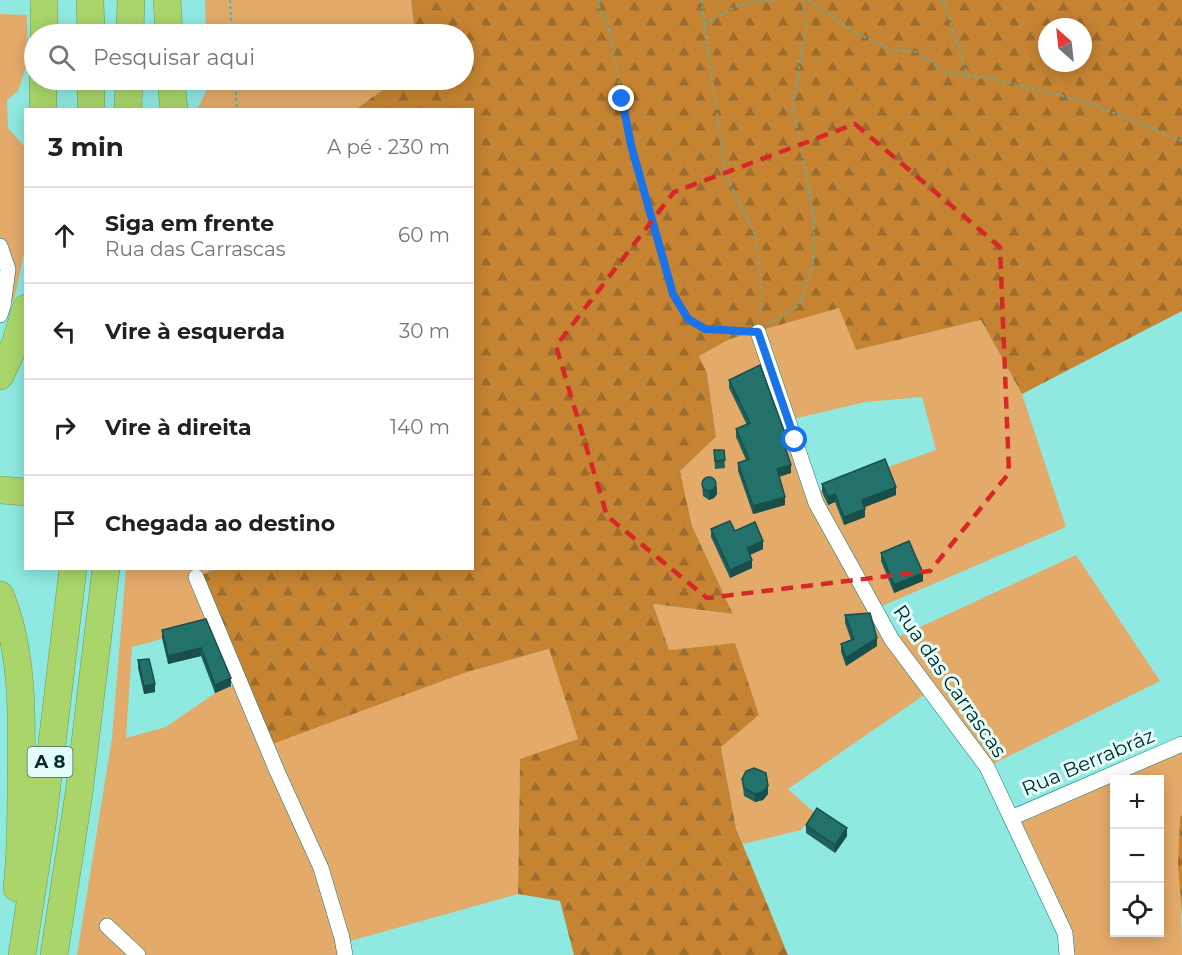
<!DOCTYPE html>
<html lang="pt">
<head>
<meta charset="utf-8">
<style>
  :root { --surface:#fff; --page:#f6f6f6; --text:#202124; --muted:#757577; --line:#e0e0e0 }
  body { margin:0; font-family:Montserrat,sans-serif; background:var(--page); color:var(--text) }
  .controls { position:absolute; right:18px; bottom:18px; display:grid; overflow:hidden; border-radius:0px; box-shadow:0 3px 15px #0003 }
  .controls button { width:54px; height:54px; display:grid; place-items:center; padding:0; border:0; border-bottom:2px solid var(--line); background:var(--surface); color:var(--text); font:30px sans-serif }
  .compass { position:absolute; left:1038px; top:18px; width:54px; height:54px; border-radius:50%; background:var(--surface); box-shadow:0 3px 15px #0003; rotate:333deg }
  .stop { position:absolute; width:18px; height:18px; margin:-14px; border:4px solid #1a73e8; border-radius:50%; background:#fff }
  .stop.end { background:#1a73e8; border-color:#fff; box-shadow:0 2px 6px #0008 }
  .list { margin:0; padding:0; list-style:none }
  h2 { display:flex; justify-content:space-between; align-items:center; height:78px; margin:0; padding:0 24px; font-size:26px }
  h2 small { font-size:20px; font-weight:400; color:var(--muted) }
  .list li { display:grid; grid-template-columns:39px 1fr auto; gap:18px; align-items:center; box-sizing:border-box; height:96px; padding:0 24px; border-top:2px solid var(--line) }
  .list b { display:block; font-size:22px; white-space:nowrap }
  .list p { margin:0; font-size:20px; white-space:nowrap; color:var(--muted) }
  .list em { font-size:20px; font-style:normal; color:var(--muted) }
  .icon { flex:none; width:33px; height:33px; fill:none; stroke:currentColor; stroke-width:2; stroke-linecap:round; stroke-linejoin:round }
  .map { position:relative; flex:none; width:1182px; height:955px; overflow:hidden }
  .search { position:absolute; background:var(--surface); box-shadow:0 3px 15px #0003; left:24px; top:24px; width:450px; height:66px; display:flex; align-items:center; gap:15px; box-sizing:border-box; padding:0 21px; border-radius:33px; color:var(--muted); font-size:22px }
  .panel { position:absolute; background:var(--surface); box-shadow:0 3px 15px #0003; left:24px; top:108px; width:450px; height:462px; border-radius:0px }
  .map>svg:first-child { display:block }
  .green { fill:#e4aa6a; fill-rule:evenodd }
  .forest { fill:url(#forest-firs); fill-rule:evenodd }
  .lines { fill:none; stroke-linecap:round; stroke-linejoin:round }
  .minor-casing { stroke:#0a7771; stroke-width:16 }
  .motorway-casing { stroke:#6e9953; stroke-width:28 }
  .path { stroke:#61aca5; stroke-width:2; stroke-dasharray:3 3; stroke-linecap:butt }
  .minor { stroke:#fff; stroke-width:15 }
  .motorway { stroke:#a9d56b; stroke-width:27 }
  .wall { fill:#1e615c }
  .shaded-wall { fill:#184f4b }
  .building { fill:#23716b; stroke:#184f4b; stroke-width:1.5 }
  .route { stroke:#1a73e8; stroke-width:8 }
  .marked { fill:none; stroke:#d62828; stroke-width:4.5; stroke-dasharray:12 8; stroke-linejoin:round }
  .labels { text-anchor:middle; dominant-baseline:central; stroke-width:6; stroke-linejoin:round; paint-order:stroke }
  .shield { fill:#e4fdfa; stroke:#456966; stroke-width:1.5 }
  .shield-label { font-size:18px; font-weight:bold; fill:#012a27 }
  .street-label { font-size:20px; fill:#012a27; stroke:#e4fdfa }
</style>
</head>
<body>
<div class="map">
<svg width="1182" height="955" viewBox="0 0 1182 955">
  <defs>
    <pattern id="forest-firs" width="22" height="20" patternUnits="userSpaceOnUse" patternTransform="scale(1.5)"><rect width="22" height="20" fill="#c68433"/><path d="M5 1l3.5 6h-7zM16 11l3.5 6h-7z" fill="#9e6c2b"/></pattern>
  </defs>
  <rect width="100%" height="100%" fill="#8fe9e1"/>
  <g class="green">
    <path d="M205 0H411L415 34H206Z"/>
    <path d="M0 14 27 15 28 60 18 91 7 100 8 128 24 146 25 249 14 300 3 306 8 269 0 270Z"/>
    <path d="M208 80H397L356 109 197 110 208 87Z"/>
    <path d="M840 307 856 350 981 320 1022 394 1066 527 875 609 892 640 1076 555 1160 681 987 767 930 691 788 789 815 813 801 830 743 844 736 827 721 746 735 643 669 650 653 604 733 614 692 526 680 471 716 437 707 373 699 356 730 339ZM922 397 936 450 813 493 788 420 866 402Z"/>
    <path d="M126 569H220L196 577 212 626 132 647 126 738 166 727 215 693 233 685 464 673 549 649 578 739 520 760 518 894 343 943 345 955H77L112 738Z"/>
    <path d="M1182 744V815L1180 817C1178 863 1182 909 1182 955H1067L1011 818ZM1114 780H1160V932H1114Z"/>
  </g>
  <g class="forest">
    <path d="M411 0H1182V311L1022 394 981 320 856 350 839 308 730 339 699 356 707 373 716 437 680 471 692 526 733 614 653 604 669 650 735 643 759 715 721 747 736 828 788 955H574L560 901 518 894 520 759 578 739 549 649 464 673 267 746 196 577 220 568H472V110L356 109 397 80H464V34H415ZM1047 27H1083V63H1047Z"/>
    <path d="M1182 815V916L1178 865 1180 817Z"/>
  </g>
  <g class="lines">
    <defs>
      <g id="minor">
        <path d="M0 246 8 269 3 306 0 315"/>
        <path d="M758 332 816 503 892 640 987 767 1065 933 1067 955"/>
        <path d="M196 577 277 771 321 868 342 938 345 955"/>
        <path d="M1011 818 1182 744"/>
        <path d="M107 926 138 955"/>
      </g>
      <g id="motorway">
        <path d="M90 0 91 34"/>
        <path d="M167 0 169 34"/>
        <path d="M44 34V0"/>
        <path d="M130 34 131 0"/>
        <path d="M91 80V110"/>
        <path d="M171 80 174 110"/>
        <path d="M43 110V80"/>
        <path d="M128 110 129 80"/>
        <path d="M0 376 15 344 26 308"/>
        <path d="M0 490 26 492"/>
        <path d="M0 595C24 652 22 721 21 782 21 817 21 853 17 888"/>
        <path d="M22 955 43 819 73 568"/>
        <path d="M54 955 79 793 106 568"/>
      </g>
    </defs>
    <use href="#minor" class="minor-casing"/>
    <use href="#motorway" class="motorway-casing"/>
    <g class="path">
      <path d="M230 0 232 34"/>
      <path d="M599 0V7L609 29 631 145 673 294 688 319 705 329 745 331"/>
      <path d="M701 0 726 176 756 237 762 293 759 320"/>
      <path d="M808 0 852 31 892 50 916 52 948 73 994 79 1087 102 1182 141"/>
      <path d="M943 0 968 76"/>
      <path d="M704 24 738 5 774 0"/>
      <path d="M235 80 237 110"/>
      <path d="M769 323 799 306 813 264 814 219 793 105 806 27 803 0"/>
      <path d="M208 572 220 568"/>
    </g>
    <use href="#minor" class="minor"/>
    <use href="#motorway" class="motorway"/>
  </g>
  <g class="wall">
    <path d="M729 380 786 444 784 445 791 473 779 477 785 505 753 514 738 471V463L746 460 736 437V429L747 425 729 388Z"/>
    <path d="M714 450H724L725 468 715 469Z"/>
    <path d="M702 484 717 494 714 498 709 500 703 496Z"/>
    <path d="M822 484 896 495 865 507V517L844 525 835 502 828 505 822 492Z"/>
    <path d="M711 529 735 531 763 549 750 555 752 568 730 578 711 537Z"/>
    <path d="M881 553 923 581 894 593 881 561Z"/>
    <path d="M845 615 877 646 846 666 841 652V644L851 640 845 623Z"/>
    <path d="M206 619 231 686 215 693 201 656 168 664 162 638V630Z"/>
    <path d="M138 660 155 692 144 694 138 668Z"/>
    <path d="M742 779 768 794 763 800 755 802 744 796Z"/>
    <path d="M806 825 847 836 835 853 806 833Z"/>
  </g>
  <g class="shaded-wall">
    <path d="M786 436V444L782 446V438Z"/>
    <path d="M791 465V473L777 477V469Z"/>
    <path d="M717 486V494L714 498 709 500V492Z"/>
    <path d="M896 487V495L862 508V500Z"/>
    <path d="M835 494V502L828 505V497Z"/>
    <path d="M785 497V505L753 514V506Z"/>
    <path d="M865 509V517L844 525V517Z"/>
    <path d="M763 541V549L747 556V548Z"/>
    <path d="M752 560V568L730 578V570Z"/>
    <path d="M923 573V581L894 593V585Z"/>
    <path d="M877 638V646L846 666V658Z"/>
    <path d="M201 648V656L168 664V656Z"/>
    <path d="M231 678V686L215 693V685Z"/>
    <path d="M155 684V692L144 694V686Z"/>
    <path d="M768 786V794L763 800 755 802V794Z"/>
    <path d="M847 828V836L835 853V845Z"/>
  </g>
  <g class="building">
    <path d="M760 365 786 436 782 438 791 465 777 469 785 497 753 506 738 463 749 459 736 429 750 423 729 380Z"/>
    <path d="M714 450H724L725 460 715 461Z"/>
    <path d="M885 459 896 487 862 500 865 509 844 517 835 494 828 497 822 484Z"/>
    <circle cx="709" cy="484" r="7"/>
    <path d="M730 521 735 531 755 522 763 541 747 548 752 560 730 570 711 529Z"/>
    <path d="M909 541 923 573 894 585 881 553Z"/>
    <path d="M870 613 877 638 846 658 841 644 854 639 845 615Z"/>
    <path d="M206 619 231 678 215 685 201 648 168 656 162 630Z"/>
    <path d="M149 659 155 684 144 686 138 660Z"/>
    <path d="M754 768 766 773 768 786 763 792 755 794 744 788 742 779 746 771Z"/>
    <path d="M817 808 847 828 835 845 806 825Z"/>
  </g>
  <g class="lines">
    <path class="route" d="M622 99 631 145 673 294 688 319 705 329 758 332 795 440"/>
  </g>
  <path class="marked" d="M855 124 1000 247 1009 473 930 571 707 598 607 516 556 346 674 192Z"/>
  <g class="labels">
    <rect class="shield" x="27.5" y="747" width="45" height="30" rx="4.5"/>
    <g class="shield-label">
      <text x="50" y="762">A 8</text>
    </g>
    <g class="street-label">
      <text transform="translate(950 681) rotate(55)">Rua das Carrascas</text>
      <text transform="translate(1088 762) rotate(-23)">Rua Berrabráz</text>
    </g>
  </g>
</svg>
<div class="controls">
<button>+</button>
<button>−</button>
<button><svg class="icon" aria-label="locate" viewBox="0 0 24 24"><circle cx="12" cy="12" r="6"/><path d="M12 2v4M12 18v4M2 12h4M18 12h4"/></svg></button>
</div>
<svg class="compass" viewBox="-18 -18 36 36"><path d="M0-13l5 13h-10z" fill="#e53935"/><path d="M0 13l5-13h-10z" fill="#757577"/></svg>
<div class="stop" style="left:795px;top:440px"></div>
<div class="stop end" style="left:622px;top:99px"></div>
<div class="search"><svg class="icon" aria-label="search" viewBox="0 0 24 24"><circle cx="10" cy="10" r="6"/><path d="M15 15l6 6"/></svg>Pesquisar aqui</div>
<section class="panel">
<h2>3 min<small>A pé · 230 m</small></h2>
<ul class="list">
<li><svg class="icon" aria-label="ahead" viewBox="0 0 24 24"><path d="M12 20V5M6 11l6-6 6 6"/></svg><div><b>Siga em frente</b><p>Rua das Carrascas</p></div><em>60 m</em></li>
<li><svg class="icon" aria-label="left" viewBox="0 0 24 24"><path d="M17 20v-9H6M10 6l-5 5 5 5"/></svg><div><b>Vire à esquerda</b></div><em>30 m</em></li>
<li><svg class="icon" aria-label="right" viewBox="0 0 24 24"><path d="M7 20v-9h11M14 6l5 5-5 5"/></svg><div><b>Vire à direita</b></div><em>140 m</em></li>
<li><svg class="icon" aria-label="arrive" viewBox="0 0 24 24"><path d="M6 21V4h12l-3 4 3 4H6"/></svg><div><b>Chegada ao destino</b></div></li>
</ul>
</section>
</div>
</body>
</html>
